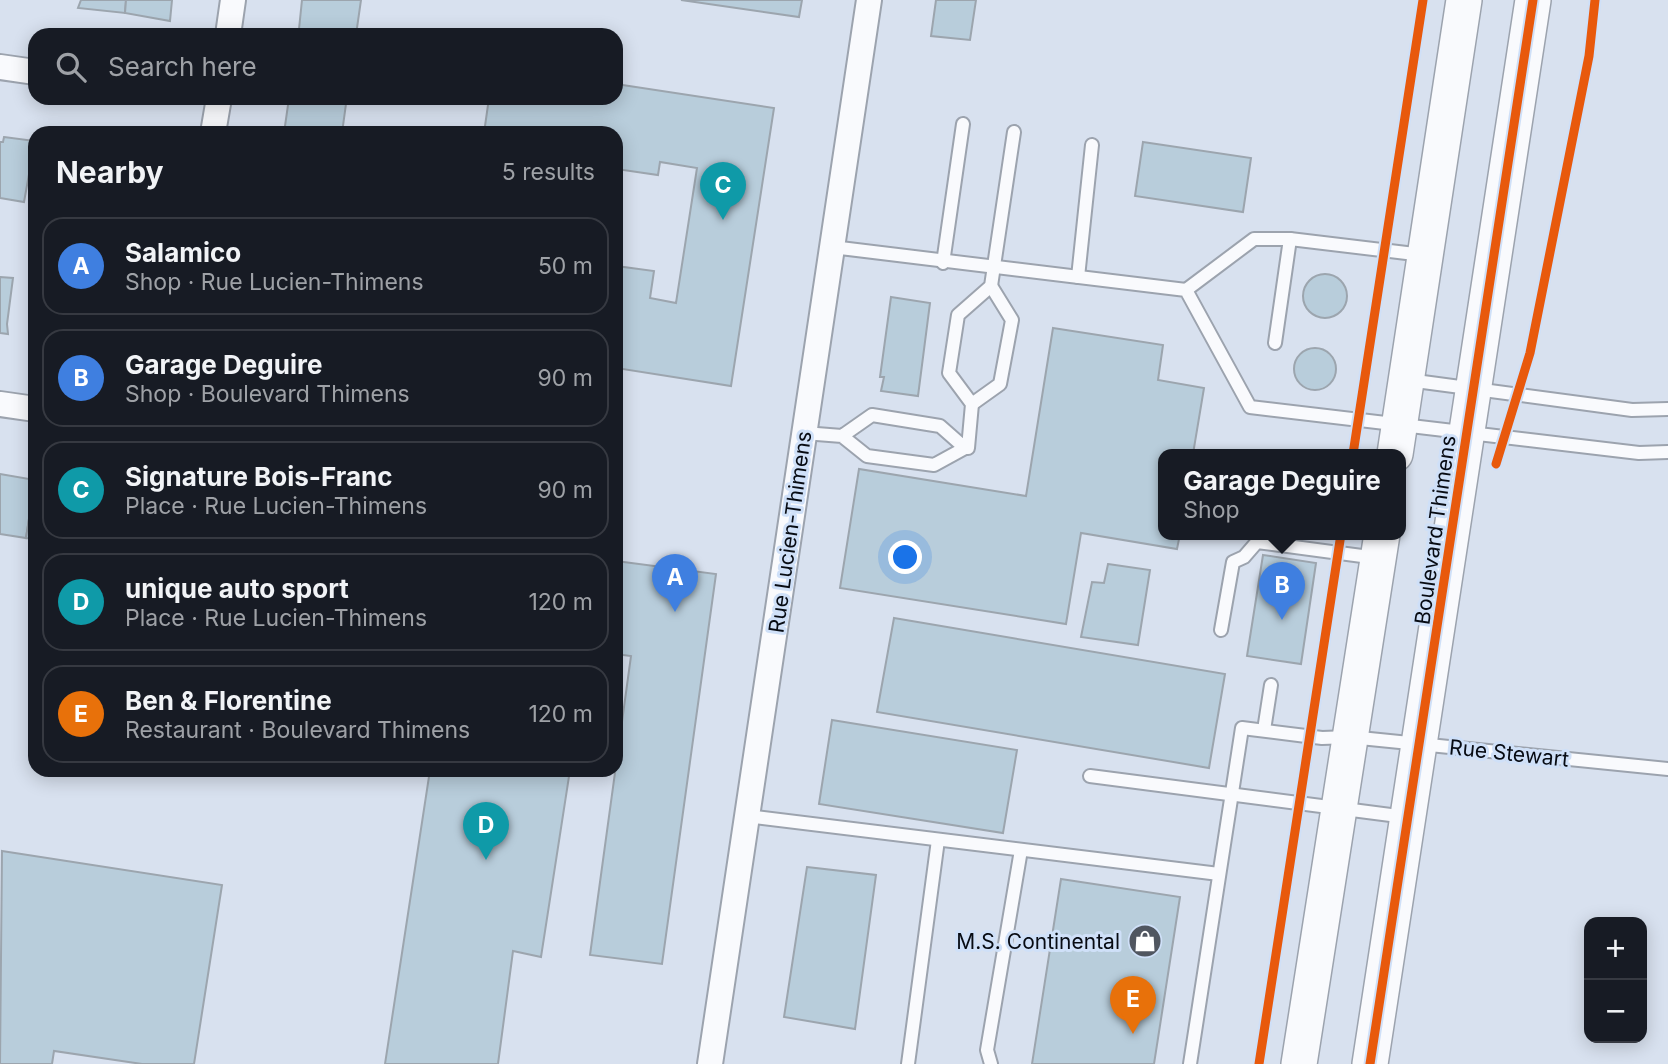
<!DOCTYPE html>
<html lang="en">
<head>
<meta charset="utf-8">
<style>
  :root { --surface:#171b24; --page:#242831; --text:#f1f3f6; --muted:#9ea1a6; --line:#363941; --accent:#0f766e }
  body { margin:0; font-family:Inter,sans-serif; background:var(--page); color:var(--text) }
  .controls { position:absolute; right:21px; bottom:21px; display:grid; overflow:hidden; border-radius:14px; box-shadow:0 4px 18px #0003 }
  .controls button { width:63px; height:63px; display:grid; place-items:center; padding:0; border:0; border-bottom:2px solid var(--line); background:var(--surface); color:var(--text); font:35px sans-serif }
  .you { position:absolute; left:906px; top:558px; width:24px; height:24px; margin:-18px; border:5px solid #fff; border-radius:50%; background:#1a73e8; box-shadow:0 0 0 10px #1a73e833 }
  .badge { display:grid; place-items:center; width:46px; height:46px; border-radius:50%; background:var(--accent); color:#fff; font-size:23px; font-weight:700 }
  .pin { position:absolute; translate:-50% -58px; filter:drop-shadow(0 2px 4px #0008) }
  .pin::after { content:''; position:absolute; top:37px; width:24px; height:21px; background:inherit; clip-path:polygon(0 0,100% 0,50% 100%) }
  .popup { position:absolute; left:1158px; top:449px; width:248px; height:91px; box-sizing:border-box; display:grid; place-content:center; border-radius:14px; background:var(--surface); filter:drop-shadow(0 2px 5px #0005); font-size:23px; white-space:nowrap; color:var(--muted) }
  .popup b { font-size:26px; color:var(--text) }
  .popup::after { content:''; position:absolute; left:50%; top:100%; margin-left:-14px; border:14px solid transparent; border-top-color:var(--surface) }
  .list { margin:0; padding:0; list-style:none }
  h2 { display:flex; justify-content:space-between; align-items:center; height:91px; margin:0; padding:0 28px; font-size:30px }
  h2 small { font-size:23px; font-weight:400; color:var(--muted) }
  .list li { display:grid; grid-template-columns:46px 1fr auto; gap:21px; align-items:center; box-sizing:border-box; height:98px; margin:0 14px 14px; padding:0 14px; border:2px solid var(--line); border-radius:21px }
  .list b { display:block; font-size:26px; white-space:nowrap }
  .list p { margin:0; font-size:23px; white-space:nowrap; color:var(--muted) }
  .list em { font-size:23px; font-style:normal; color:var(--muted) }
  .icon { flex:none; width:38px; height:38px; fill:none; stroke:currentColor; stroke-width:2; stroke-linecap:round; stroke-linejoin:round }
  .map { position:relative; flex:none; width:1668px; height:1064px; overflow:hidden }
  .search { position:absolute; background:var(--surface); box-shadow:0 4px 18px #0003; left:28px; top:28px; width:595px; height:77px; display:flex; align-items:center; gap:18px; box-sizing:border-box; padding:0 24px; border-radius:21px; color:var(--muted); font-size:26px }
  .panel { position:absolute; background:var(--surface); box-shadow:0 4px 18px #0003; left:28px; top:126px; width:595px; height:651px; border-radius:21px }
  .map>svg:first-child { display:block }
  .building { fill:#b8cddb; stroke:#9ca5ae; stroke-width:2 }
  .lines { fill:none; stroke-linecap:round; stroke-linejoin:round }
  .lane-casing { stroke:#9ca3ae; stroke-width:16 }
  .street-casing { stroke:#9ca3ae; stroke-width:28 }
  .secondary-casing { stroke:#9ca3ae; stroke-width:38 }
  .lane { stroke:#f9fafd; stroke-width:12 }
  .street { stroke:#f9fafd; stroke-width:24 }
  .secondary { stroke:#f9fafd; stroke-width:35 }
  .cycleway-casing { stroke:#cfe0f8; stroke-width:13 }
  .cycleway { stroke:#e8590c; stroke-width:9 }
  .labels { text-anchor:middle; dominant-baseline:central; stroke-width:6; stroke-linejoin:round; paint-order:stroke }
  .street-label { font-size:21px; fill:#070b13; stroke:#cfe0f8 }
  .poi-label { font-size:21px; fill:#070b13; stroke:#cfe0f8; text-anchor:end }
</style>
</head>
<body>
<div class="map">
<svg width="1668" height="1064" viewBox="0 0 1668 1064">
  <rect width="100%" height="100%" fill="#d8e1ef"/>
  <g class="building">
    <path d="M81 0H126L125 13 78 8Z"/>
    <path d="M126 0H172L170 21 125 13Z"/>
    <path d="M302 0H361L356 35 299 29Z"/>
    <path d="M681 0H802L799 17Z"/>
    <path d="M936 0H976L970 40 931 36Z"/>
    <path d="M616 84 774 108 731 386 616 368V266L654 271 650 298 676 303 697 168 660 162 658 175 616 169V133H484L489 98H616Z"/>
    <path d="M289 98 346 104 342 133H284Z"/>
    <path d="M4 137 35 141 24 202 0 198V142H3Z"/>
    <path d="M1143 142 1251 158 1243 212 1135 196Z"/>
    <circle cx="1325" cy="296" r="22"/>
    <path d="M0 277 13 278 7 324 8 334 0 333Z"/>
    <path d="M891 297 930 303 918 396 881 391 884 377H880Z"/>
    <path d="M1053 328 1163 345 1158 380 1204 388 1193 454H1163V534H1180L1177 549 1081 533 1066 624 840 588 859 469 1026 496Z"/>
    <circle cx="1315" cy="369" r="21"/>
    <path d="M0 474 35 480 26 538 0 534Z"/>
    <path d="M35 481V539L26 538Z"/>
    <path d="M1263 555 1316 563 1301 664 1247 656Z"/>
    <path d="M616 561 716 574 662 964 590 955 631 656 616 654Z"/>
    <path d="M1108 564 1150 570 1138 645 1081 637 1092 582 1104 583Z"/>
    <path d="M894 618 1225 674 1209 768 877 712Z"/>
    <path d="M832 720 1017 750 1003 833 819 804Z"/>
    <path d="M430 770H570L541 957 513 951 498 1064H385Z"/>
    <path d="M2 851 222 885 194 1064H142L54 1051 52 1064H0Z"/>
    <path d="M807 867 876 875 855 1029 784 1017Z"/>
    <path d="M1061 879 1180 897 1154 1064H1032Z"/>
  </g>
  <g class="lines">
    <defs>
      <g id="lane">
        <path d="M832 247 1186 290 1250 407 1639 453 1668 452"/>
        <path d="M943 263 963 124"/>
        <path d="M1078 277 1092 145"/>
        <path d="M1186 290 1254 239H1290L1423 255"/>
        <path d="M1275 343 1290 239"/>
        <path d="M1408 380 1632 410 1668 409"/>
        <path d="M972 404 1000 384 1012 320 991 286"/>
        <path d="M804 433 842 436 867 456 934 465 965 448 940 426 872 415 842 436"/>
        <path d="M965 448H968L972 404 949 373 958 315 991 286 1014 132"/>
        <path d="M1221 630 1233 562 1244 557 1257 542 1377 558"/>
        <path d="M1264 730 1271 685"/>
        <path d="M1090 776 1406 817"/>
        <path d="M747 816 1219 874"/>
        <path d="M908 1064 938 840"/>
        <path d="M991 1064 987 1050 1021 850"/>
        <path d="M1190 1064 1242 728 1322 738 1350 737 1668 769"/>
      </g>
      <g id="street">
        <path d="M228 35 233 0"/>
        <path d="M0 67 35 72"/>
        <path d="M213 133 219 98"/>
        <path d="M0 404 35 409"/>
        <path d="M710 1064 869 0"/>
      </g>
      <g id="secondary">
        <path d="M1395 454 1464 0"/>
        <path d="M1299 1064 1382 534"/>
        <path d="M1370 1064 1533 0"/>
      </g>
    </defs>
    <use href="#lane" class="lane-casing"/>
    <use href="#street" class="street-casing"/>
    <use href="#secondary" class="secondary-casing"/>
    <use href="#lane" class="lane"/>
    <use href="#street" class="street"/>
    <use href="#secondary" class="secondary"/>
    <defs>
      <g id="cycleway">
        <path d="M1353 454 1423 0"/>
        <path d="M1496 464 1530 353 1589 56 1595 0"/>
        <path d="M1259 1064 1341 534"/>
        <path d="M1370 1064 1533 0"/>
      </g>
    </defs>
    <use href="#cycleway" class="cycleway-casing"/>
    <use href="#cycleway" class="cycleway"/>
  </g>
  <defs>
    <symbol id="shop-disc" viewBox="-11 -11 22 22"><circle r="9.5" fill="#505660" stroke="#cfe0f8"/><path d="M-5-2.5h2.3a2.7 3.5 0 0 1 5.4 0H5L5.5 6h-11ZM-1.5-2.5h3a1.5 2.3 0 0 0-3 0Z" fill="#fff"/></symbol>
  </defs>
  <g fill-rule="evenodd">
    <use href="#shop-disc" x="1126" y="922" width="38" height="38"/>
  </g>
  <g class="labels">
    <g class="street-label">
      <text transform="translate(1435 530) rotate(-82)">Boulevard Thimens</text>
      <text transform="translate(790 532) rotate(-82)">Rue Lucien-Thimens</text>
      <text transform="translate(1509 753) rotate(6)">Rue Stewart</text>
    </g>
    <g class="poi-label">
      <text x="1120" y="941">M.S. Continental</text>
    </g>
  </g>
</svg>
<div class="controls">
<button>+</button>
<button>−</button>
</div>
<div class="you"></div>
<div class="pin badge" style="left:675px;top:612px;background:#3f7fe0">A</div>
<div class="pin badge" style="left:1282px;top:620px;background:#3f7fe0">B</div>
<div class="popup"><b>Garage Deguire</b>Shop</div>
<div class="pin badge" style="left:723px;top:220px;background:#0f9aa8">C</div>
<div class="pin badge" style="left:486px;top:860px;background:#0f9aa8">D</div>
<div class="pin badge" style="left:1133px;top:1034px;background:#e8710a">E</div>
<div class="search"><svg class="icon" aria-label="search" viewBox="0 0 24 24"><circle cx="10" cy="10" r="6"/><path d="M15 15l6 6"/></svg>Search here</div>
<section class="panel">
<h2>Nearby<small>5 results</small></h2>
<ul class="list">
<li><span class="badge" style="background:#3f7fe0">A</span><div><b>Salamico</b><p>Shop · Rue Lucien-Thimens</p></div><em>50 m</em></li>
<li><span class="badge" style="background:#3f7fe0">B</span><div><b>Garage Deguire</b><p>Shop · Boulevard Thimens</p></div><em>90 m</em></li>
<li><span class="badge" style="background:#0f9aa8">C</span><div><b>Signature Bois-Franc</b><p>Place · Rue Lucien-Thimens</p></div><em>90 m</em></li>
<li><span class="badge" style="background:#0f9aa8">D</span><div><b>unique auto sport</b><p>Place · Rue Lucien-Thimens</p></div><em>120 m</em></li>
<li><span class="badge" style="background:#e8710a">E</span><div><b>Ben &amp; Florentine</b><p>Restaurant · Boulevard Thimens</p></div><em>120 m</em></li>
</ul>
</section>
</div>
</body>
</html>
